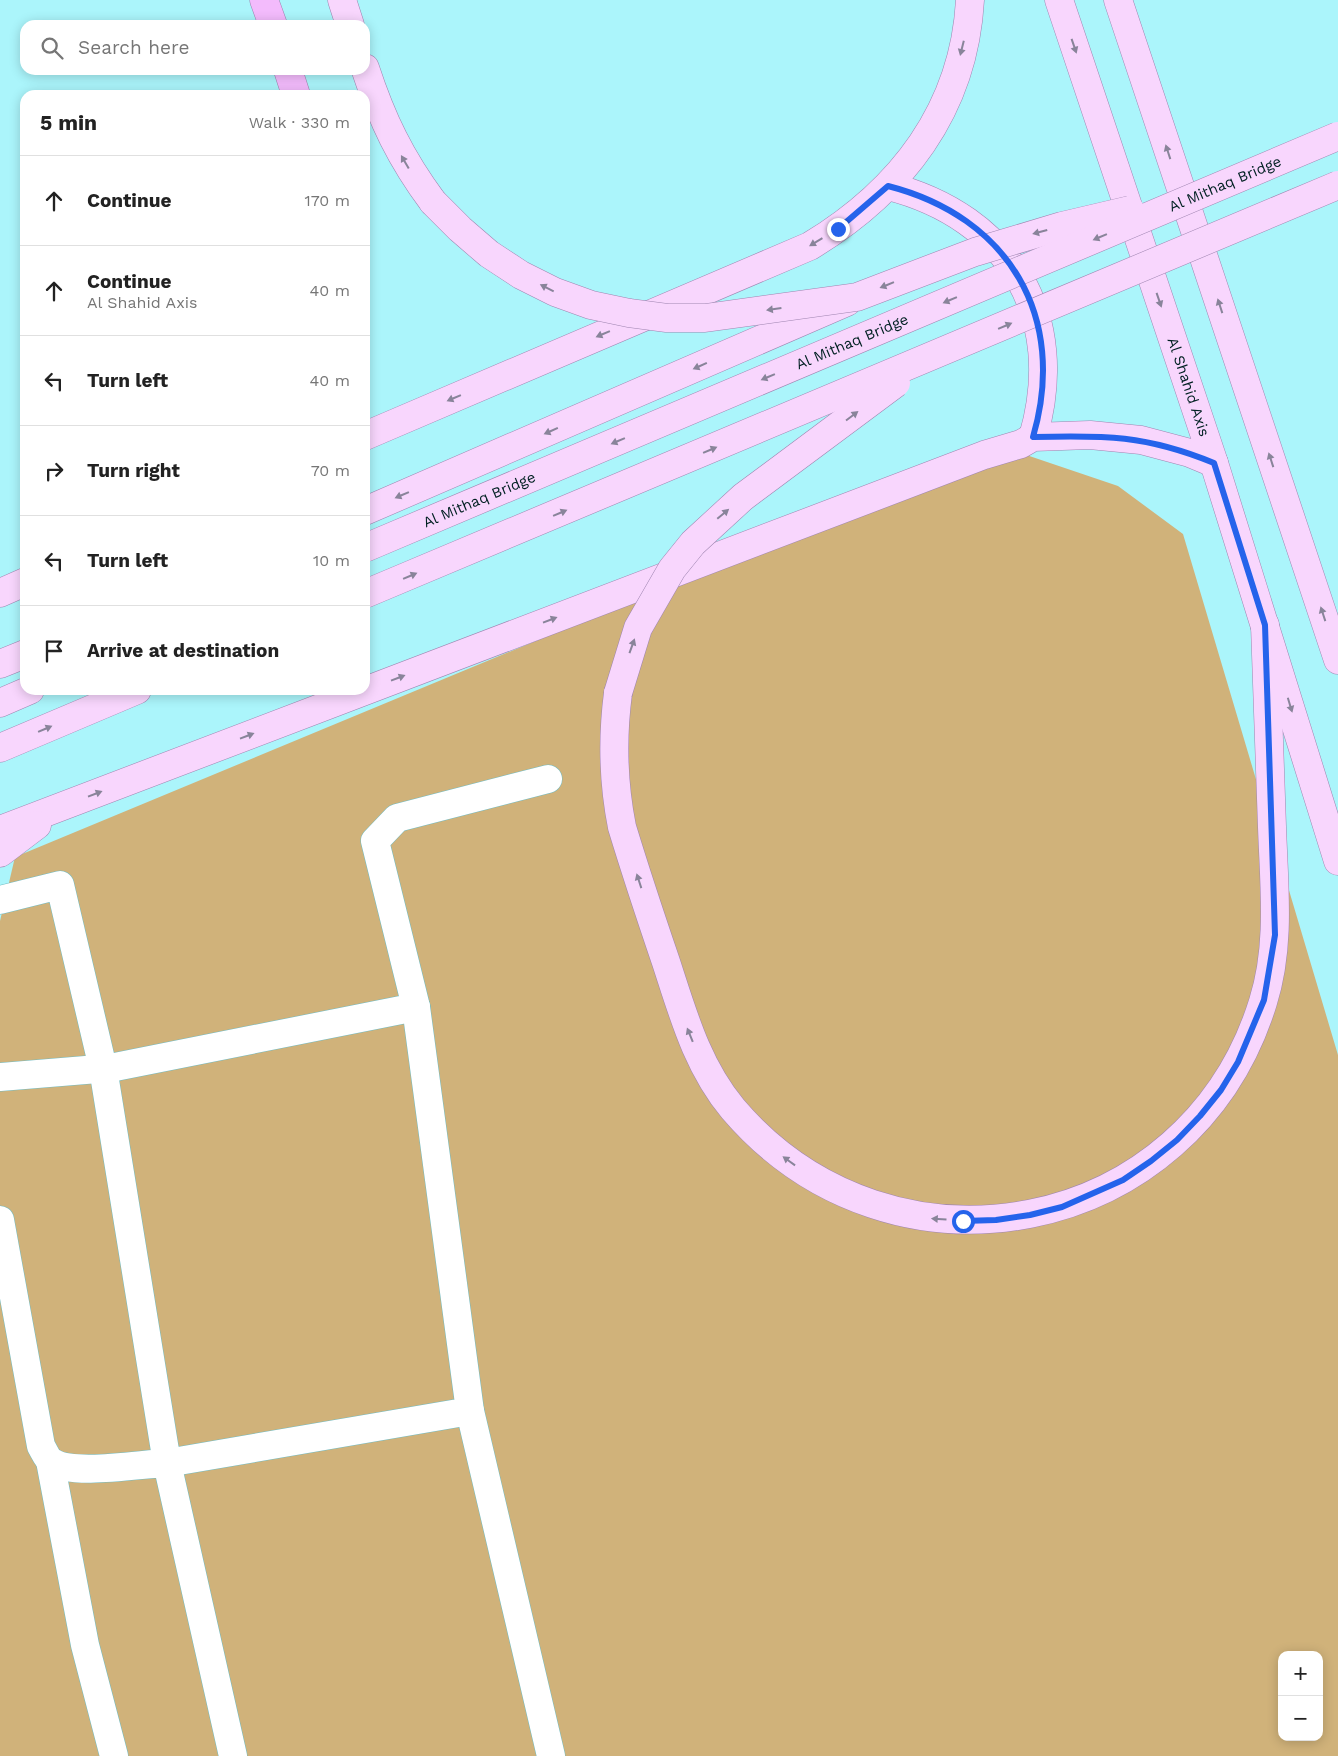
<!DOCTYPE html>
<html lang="en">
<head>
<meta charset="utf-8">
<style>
  :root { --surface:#fff; --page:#f2f2f2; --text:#222; --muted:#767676; --line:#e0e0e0 }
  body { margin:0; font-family:"Work Sans",sans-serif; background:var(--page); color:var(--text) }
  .controls { position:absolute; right:15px; bottom:15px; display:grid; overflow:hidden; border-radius:10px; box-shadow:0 2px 12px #0003 }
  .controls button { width:45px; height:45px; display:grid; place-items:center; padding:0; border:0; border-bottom:1px solid var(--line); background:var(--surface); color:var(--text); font:25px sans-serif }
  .stop { position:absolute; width:15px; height:15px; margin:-11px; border:4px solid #2563eb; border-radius:50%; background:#fff }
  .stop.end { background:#2563eb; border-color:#fff; box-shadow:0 1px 5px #0008 }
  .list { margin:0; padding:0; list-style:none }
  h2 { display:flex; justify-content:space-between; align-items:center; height:65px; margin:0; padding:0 20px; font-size:21px }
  h2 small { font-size:16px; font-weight:400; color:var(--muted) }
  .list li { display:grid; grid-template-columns:32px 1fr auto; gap:15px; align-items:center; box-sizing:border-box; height:90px; padding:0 20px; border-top:1px solid var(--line) }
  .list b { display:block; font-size:19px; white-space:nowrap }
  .list p { margin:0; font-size:16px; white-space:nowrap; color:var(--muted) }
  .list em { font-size:16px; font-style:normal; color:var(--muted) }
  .icon { flex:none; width:28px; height:28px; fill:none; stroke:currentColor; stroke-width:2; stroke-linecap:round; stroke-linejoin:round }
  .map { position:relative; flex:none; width:1338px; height:1756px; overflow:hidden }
  .search { position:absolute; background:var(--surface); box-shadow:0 2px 12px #0003; left:20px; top:20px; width:350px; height:55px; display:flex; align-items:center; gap:12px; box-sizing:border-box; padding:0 18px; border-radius:15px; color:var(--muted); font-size:19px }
  .panel { position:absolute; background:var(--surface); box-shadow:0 2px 12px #0003; left:20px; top:90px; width:350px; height:605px; border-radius:15px }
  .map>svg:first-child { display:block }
  .green { fill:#d0b27a; fill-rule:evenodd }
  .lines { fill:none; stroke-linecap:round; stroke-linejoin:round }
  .minor-casing { stroke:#72bbc1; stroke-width:29 }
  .major-casing { stroke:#9e85b0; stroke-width:29 }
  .highway-casing { stroke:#9e85b0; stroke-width:29 }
  .minor { stroke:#fff; stroke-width:28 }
  .major { stroke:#f8d6fd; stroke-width:28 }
  .highway { stroke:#f3bbfc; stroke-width:28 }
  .major-bridge-casing { stroke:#9e85b0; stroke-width:29; stroke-linecap:butt }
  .major-bridge { stroke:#f8d6fd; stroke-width:28 }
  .oneway { fill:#89849a }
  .route { stroke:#2563eb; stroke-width:6 }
  .labels { text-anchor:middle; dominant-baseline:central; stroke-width:4; stroke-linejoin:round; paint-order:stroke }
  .street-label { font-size:15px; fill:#012022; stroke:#abf5fb }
</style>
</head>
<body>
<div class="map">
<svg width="1338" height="1756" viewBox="0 0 1338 1756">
  <rect width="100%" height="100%" fill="#abf5fb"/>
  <path class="green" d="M1003 447 1118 486 1183 534 1338 1055V1756H0V921L15 857ZM1282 1655H1319V1737H1282Z"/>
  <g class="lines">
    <defs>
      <g id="minor">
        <path d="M0 900 60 885 103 1068 167 1463 470 1411 416 1007"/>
        <path d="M0 1077 110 1068 416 1007 375 841 397 818 548 779"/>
        <path d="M0 1220 41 1446C44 1451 47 1459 52 1462 73 1476 140 1464 167 1463L233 1756"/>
        <path d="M470 1411 551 1756"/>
        <path d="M50 1461 85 1645 114 1756"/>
      </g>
      <g id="major">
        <path d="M342 0 350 25"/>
        <path id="s1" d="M1059 0 1214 463 1338 861"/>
        <path d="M1118 0 1338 660"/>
        <path d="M365 68C382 120 401 159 433 202"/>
        <path d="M888 186C1010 217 1068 317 1033 437"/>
        <path d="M365 436 810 246C901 191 964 110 970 0"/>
        <path d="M365 511 847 302"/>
        <path d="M0 593 25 582"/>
        <path d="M0 664 25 654"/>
        <path d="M618 693C612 739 613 782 622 827 636 873 651 918 666 962 683 1014 697 1066 733 1109 892 1295 1190 1238 1263 1002 1281 945 1274 886 1272 827 1270 760 1267 692 1265 625"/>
        <path d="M0 703 30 690"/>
        <path d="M0 748 137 690"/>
        <path d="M0 830 984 455 1021 444 1033 437 1090 435 1141 440 1190 453 1214 463"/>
        <path d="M0 853 37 825"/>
      </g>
      <g id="highway">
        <path d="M264 0 273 25"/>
        <path d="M288 70 296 95"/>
      </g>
    </defs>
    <use href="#minor" class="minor-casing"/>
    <use href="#major" class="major-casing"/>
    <use href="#highway" class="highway-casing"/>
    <use href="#minor" class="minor"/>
    <use href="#major" class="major"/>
    <use href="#highway" class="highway"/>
    <defs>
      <g id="major-bridge">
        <path d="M433 202 460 229 489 254 521 275 555 292 591 305 629 313 667 318H705L857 297 975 252 1062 226 1130 210"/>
        <path id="s2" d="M365 548 1338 136"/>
        <path d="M365 594 1338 185"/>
        <path d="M618 693 638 628 672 569 693 543 743 497 896 383"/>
      </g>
    </defs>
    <use href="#major-bridge" class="major-bridge-casing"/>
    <use href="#major-bridge" class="major-bridge"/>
  </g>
  <defs><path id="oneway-solid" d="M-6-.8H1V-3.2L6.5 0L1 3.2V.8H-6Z" transform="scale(1.25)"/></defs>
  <g class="oneway">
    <use href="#oneway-solid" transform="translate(1074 46) rotate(71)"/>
    <use href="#oneway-solid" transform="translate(962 48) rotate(104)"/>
    <use href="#oneway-solid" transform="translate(1168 152) rotate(-108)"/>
    <use href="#oneway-solid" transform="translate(405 162) rotate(-120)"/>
    <use href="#oneway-solid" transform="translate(1040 232) rotate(165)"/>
    <use href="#oneway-solid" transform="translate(1100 237) rotate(157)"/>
    <use href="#oneway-solid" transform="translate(816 242) rotate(149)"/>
    <use href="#oneway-solid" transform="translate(887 285) rotate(158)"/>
    <use href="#oneway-solid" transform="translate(547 288) rotate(-153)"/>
    <use href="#oneway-solid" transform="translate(950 300) rotate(157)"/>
    <use href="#oneway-solid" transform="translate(1159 300) rotate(71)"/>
    <use href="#oneway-solid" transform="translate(1220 306) rotate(-108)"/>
    <use href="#oneway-solid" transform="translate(774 309) rotate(172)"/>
    <use href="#oneway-solid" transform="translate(1005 326) rotate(-23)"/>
    <use href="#oneway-solid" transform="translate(603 334) rotate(157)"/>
    <use href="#oneway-solid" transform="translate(700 366) rotate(156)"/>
    <use href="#oneway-solid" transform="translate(768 377) rotate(157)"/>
    <use href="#oneway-solid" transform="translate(454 398) rotate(157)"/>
    <use href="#oneway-solid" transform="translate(852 416) rotate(-37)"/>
    <use href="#oneway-solid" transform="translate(551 431) rotate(156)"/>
    <use href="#oneway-solid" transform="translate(618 441) rotate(157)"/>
    <use href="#oneway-solid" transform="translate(710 450) rotate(-23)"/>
    <use href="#oneway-solid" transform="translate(1271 460) rotate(-108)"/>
    <use href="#oneway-solid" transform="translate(402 495) rotate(157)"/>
    <use href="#oneway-solid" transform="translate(560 513) rotate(-23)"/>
    <use href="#oneway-solid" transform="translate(723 514) rotate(-40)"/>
    <use href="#oneway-solid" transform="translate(410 576) rotate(-23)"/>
    <use href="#oneway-solid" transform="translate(1323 614) rotate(-108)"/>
    <use href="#oneway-solid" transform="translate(550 620) rotate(-21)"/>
    <use href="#oneway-solid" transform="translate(632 646) rotate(-70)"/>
    <use href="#oneway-solid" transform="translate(398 678) rotate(-21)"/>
    <use href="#oneway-solid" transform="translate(1290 705) rotate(73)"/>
    <use href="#oneway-solid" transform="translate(45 729) rotate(-23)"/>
    <use href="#oneway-solid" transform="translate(247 736) rotate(-21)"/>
    <use href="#oneway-solid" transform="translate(95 794) rotate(-21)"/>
    <use href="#oneway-solid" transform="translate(639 881) rotate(-108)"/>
    <use href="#oneway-solid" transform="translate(690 1035) rotate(-112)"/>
    <use href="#oneway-solid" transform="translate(789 1161) rotate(-144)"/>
    <use href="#oneway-solid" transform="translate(939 1219) rotate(-176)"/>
  </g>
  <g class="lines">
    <path class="route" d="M838 229 888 186C1009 217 1068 317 1033 437 1104 435 1146 435 1214 463L1265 625 1275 935 1264 1000 1238 1062 1221 1090 1200 1116 1177 1140 1151 1161 1123 1180 1062 1207 1030 1215 996 1220 963 1221"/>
  </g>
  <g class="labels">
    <g class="street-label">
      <text stroke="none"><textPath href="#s2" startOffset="934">Al Mithaq Bridge</textPath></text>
      <text stroke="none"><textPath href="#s2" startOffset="529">Al Mithaq Bridge</textPath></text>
      <text stroke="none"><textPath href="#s1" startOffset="408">Al Shahid Axis</textPath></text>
      <text stroke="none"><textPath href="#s2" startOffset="124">Al Mithaq Bridge</textPath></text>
    </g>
  </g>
</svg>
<div class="controls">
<button>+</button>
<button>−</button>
</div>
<div class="stop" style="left:963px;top:1221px"></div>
<div class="stop end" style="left:838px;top:229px"></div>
<div class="search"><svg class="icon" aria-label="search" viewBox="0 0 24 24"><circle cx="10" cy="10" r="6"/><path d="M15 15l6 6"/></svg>Search here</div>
<section class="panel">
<h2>5 min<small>Walk · 330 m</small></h2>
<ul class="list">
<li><svg class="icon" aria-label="ahead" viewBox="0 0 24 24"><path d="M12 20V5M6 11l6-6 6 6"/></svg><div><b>Continue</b></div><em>170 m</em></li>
<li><svg class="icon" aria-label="ahead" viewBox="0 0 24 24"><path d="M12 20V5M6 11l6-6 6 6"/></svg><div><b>Continue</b><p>Al Shahid Axis</p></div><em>40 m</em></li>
<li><svg class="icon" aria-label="left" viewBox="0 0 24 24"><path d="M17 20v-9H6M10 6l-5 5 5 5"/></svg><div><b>Turn left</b></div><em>40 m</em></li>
<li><svg class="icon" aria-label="right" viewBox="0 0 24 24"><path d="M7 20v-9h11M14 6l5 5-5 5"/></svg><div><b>Turn right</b></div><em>70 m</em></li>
<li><svg class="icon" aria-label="left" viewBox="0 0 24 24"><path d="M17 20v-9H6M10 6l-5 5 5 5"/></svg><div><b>Turn left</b></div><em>10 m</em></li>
<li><svg class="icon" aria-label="arrive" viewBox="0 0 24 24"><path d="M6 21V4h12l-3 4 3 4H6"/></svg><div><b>Arrive at destination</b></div></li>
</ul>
</section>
</div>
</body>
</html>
